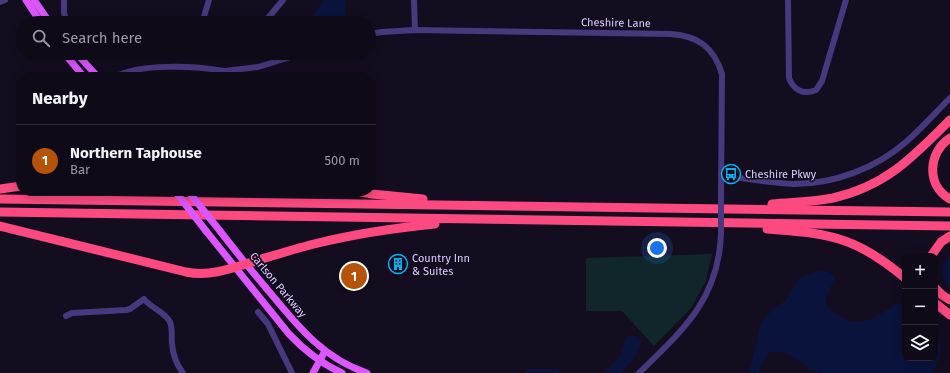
<!DOCTYPE html>
<html lang="en">
<head>
<meta charset="utf-8">
<style>
  :root { --surface:#0f0a18; --page:#1d1825; --text:#f1f3f6; --muted:#9b9aa2; --line:#2f2b37; --accent:#b45309 }
  body { margin:0; font-family:"Fira Sans",sans-serif; background:var(--page); color:var(--text) }
  .controls { position:absolute; right:12px; bottom:12px; display:grid; overflow:hidden; border-radius:8px; box-shadow:0 2px 10px #0003 }
  .controls button { width:36px; height:36px; display:grid; place-items:center; padding:0; border:0; border-bottom:1px solid var(--line); background:var(--surface); color:var(--text); font:20px sans-serif }
  .you { position:absolute; left:657px; top:248px; width:14px; height:14px; margin:-10px; border:3px solid #fff; border-radius:50%; background:#1a73e8; box-shadow:0 0 0 6px #1a73e833 }
  .badge { display:grid; place-items:center; width:26px; height:26px; border-radius:50%; background:var(--accent); color:#fff; font-size:13px; font-weight:700 }
  .pin { position:absolute; translate:-50% -50%; border:2px solid #fff; box-shadow:0 1px 4px #0006 }
  .list { margin:0; padding:0; list-style:none }
  h2 { display:flex; justify-content:space-between; align-items:center; height:52px; margin:0; padding:0 16px; font-size:17px }
  h2 small { font-size:13px; font-weight:400; color:var(--muted) }
  .list li { display:grid; grid-template-columns:26px 1fr auto; gap:12px; align-items:center; box-sizing:border-box; height:72px; padding:0 16px; border-top:1px solid var(--line) }
  .list b { display:block; font-size:15px; white-space:nowrap }
  .list p { margin:0; font-size:13px; white-space:nowrap; color:var(--muted) }
  .list em { font-size:13px; font-style:normal; color:var(--muted) }
  .icon { flex:none; width:22px; height:22px; fill:none; stroke:currentColor; stroke-width:2; stroke-linecap:round; stroke-linejoin:round }
  .map { position:relative; flex:none; width:950px; height:373px; overflow:hidden }
  .search { position:absolute; background:var(--surface); box-shadow:0 2px 10px #0003; left:16px; top:16px; width:360px; height:44px; display:flex; align-items:center; gap:10px; box-sizing:border-box; padding:0 14px; border-radius:22px; color:var(--muted); font-size:15px }
  .panel { position:absolute; background:var(--surface); box-shadow:0 2px 10px #0003; left:16px; top:72px; width:360px; height:124px; border-radius:16px }
  .map>svg:first-child { display:block }
  .green { fill:#10262a }
  .water { fill:#0a133c }
  .lines { fill:none; stroke-linecap:round; stroke-linejoin:round }
  .minor { stroke:#48397e; stroke-width:6 }
  .major { stroke:#db56fc; stroke-width:7 }
  .highway { stroke:#fc4a80; stroke-width:9 }
  .minor-bridge { stroke:#48397e; stroke-width:6 }
  .major-bridge { stroke:#db56fc; stroke-width:7 }
  .labels { text-anchor:middle; dominant-baseline:central; stroke-width:3.5; stroke-linejoin:round; paint-order:stroke }
  .street-label { font-size:11px; fill:#dbcdfe; stroke:#140d20 }
  .poi-label { font-size:11px; fill:#dbcdfe; stroke:#140d20; text-anchor:start }
</style>
</head>
<body>
<div class="map">
<svg width="950" height="373" viewBox="0 0 950 373">
  <rect width="100%" height="100%" fill="#140d20"/>
  <path class="green" d="M712 254 706 281 691 308 654 346 622 311H586V258Z"/>
  <g class="water">
    <path d="M324 0H345V23H307Z"/>
    <path d="M950 257V288C941 277 938 266 950 257Z"/>
    <path d="M818 271H827L835 277 825 302 831 311 850 322 870 320 898 303 905 305V358H935V331C944 346 941 360 932 373H825L813 371 802 362 784 352H770L762 363 759 373H749L761 322 772 310 786 300 799 278Z"/>
    <path d="M629 336H637L641 340C639 355 630 363 621 373H603L620 357 626 339Z"/>
    <path d="M529 369H557L560 373H524L526 370Z"/>
  </g>
  <g class="lines">
    <g class="minor">
      <path d="M64 0V13L67 23"/>
      <path d="M414 0 415 30"/>
      <path d="M788 0 789 78C794 91 804 95 816 90L822 81 846 0"/>
      <path d="M0 2 5 0"/>
      <path d="M202 23 209 0"/>
      <path d="M264 23 283 0"/>
      <path d="M369 34 382 32 415 30 671 34C699 36 714 48 722 74L721 195"/>
      <path d="M115 77C139 63 196 66 224 71"/>
      <path d="M144 77 210 75 225 71 258 67 304 53"/>
      <path d="M721 175C746 179 770 183 794 184 834 184 877 168 907 141 922 128 936 112 950 98"/>
      <path d="M258 312 268 324 292 373"/>
      <path d="M66 316 72 313 126 310 130 309 144 299C151 308 165 312 170 322 173 329 171 336 172 344 173 355 176 364 183 373"/>
      <path d="M639 373C683 330 719 299 721 233"/>
    </g>
    <g class="major">
      <path d="M26 0 41 23"/>
      <path d="M34 0 50 23"/>
      <path d="M64 53 84 77"/>
      <path d="M76 53 98 77"/>
      <path d="M206 231 289 334C304 350 322 364 342 373"/>
      <path d="M220 231C237 253 254 274 272 295 300 329 325 359 367 373"/>
      <path d="M313 373 325 351"/>
    </g>
    <g class="highway">
      <path d="M950 138C928 152 926 186 950 199"/>
      <path d="M0 189 21 186"/>
      <path d="M357 191 372 194 423 199"/>
      <path d="M0 199 950 212"/>
      <path d="M772 204C792 202 813 202 833 198 886 186 913 157 950 120"/>
      <path d="M0 212 950 226"/>
      <path d="M0 226 186 272C210 277 233 268 255 261 275 255 294 249 314 244 354 234 394 228 435 224"/>
      <path d="M767 229C793 231 820 232 845 241 868 249 887 263 905 278"/>
      <path d="M931 256 941 242 950 236"/>
      <path d="M935 288 942 295 950 300"/>
      <path d="M935 303 950 315"/>
    </g>
    <path class="minor-bridge" d="M721 233V195"/>
    <g class="major-bridge">
      <path d="M175 191 206 231"/>
      <path d="M188 191 220 231"/>
    </g>
  </g>
  <defs>
    <symbol id="bus-ring" viewBox="-11 -11 22 22"><circle r="9.5" fill="#140d20" stroke="#04b1f3" stroke-width="1.5"/><path d="M-5-6H5V4H4V6H2V4H-2V6H-4V4H-5ZM-3.5-4V0h7V-4ZM-3.5 1.2v1.5H-2V1.2ZM2 1.2v1.5H3.5V1.2Z" fill="#04b1f3"/></symbol>
    <symbol id="building-ring" viewBox="-11 -11 22 22"><circle r="9.5" fill="#140d20" stroke="#04b1f3" stroke-width="1.5"/><path d="M-4-6H4V6H1V3H-1V6H-4ZM-2.5-4.3h1.7v1.8h-1.7ZM.8-4.3h1.7v1.8H.8ZM-2.5-1h1.7V.8h-1.7ZM.8-1h1.7V.8H.8Z" fill="#04b1f3"/></symbol>
  </defs>
  <g fill-rule="evenodd">
    <use href="#bus-ring" x="720" y="163" width="22" height="22"/>
    <use href="#building-ring" x="387" y="253" width="22" height="22"/>
  </g>
  <g class="labels">
    <g class="street-label">
      <text transform="translate(616 23) rotate(1)">Cheshire Lane</text>
      <text transform="translate(278 285) rotate(50)">Carlson Parkway</text>
    </g>
    <g class="poi-label">
      <text x="745" y="174">Cheshire Pkwy</text>
      <text x="412" y="258">Country Inn<tspan x="412" dy="13">&amp; Suites</tspan></text>
    </g>
  </g>
</svg>
<div class="controls">
<button>+</button>
<button>−</button>
<button><svg class="icon" aria-label="layers" viewBox="0 0 24 24"><path d="M12 4l9 5-9 5-9-5zM3 14l9 5 9-5"/></svg></button>
</div>
<div class="you"></div>
<div class="pin badge" style="left:354px;top:276px">1</div>
<div class="search"><svg class="icon" aria-label="search" viewBox="0 0 24 24"><circle cx="10" cy="10" r="6"/><path d="M15 15l6 6"/></svg>Search here</div>
<section class="panel">
<h2>Nearby<small></small></h2>
<ul class="list">
<li><span class="badge">1</span><div><b>Northern Taphouse</b><p>Bar</p></div><em>500 m</em></li>
</ul>
</section>
</div>
</body>
</html>
